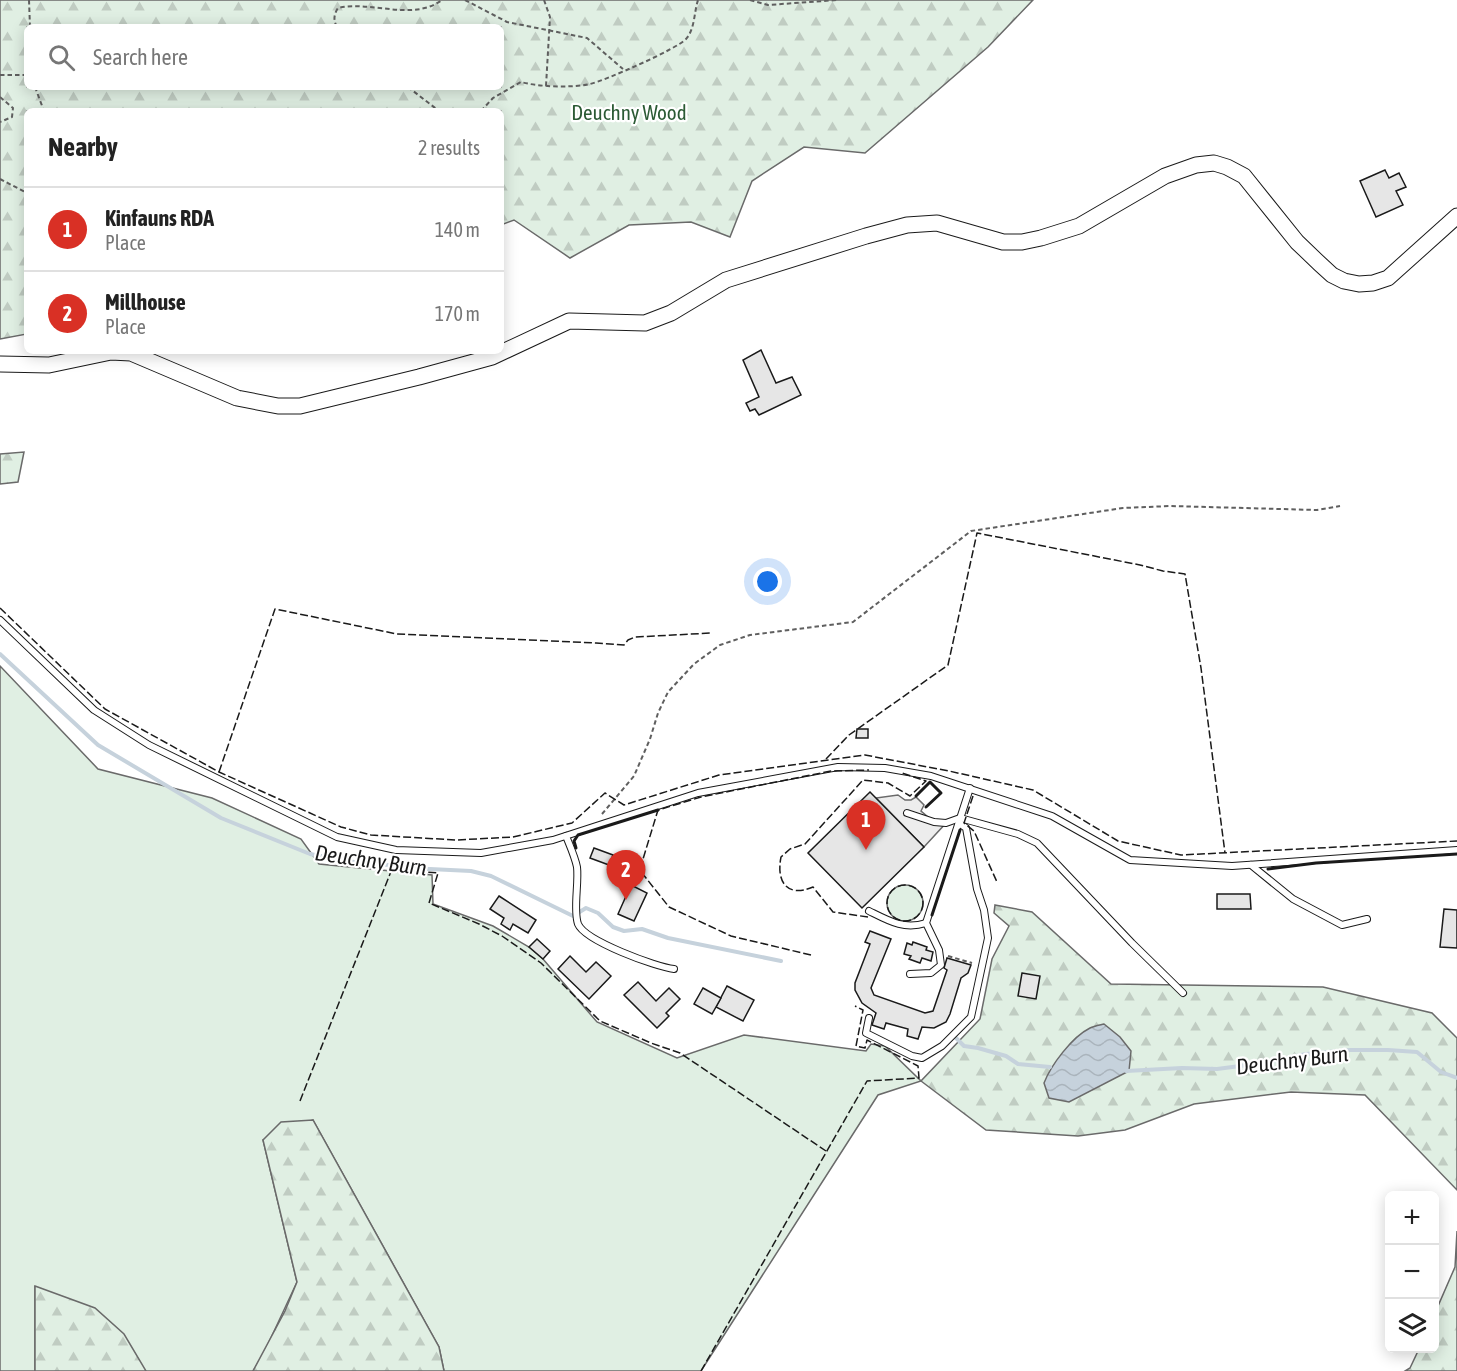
<!DOCTYPE html>
<html lang="en">
<head>
<meta charset="utf-8">
<style>
  :root { --surface:#fff; --page:#f6f6f6; --text:#222; --muted:#767676; --line:#e0e0e0; --accent:#d93025 }
  body { margin:0; font-family:"Asap Condensed",sans-serif; background:var(--page); color:var(--text) }
  .controls { position:absolute; right:18px; bottom:18px; display:grid; overflow:hidden; border-radius:9px; box-shadow:0 3px 15px #0003 }
  .controls button { width:54px; height:54px; display:grid; place-items:center; padding:0; border:0; border-bottom:2px solid var(--line); background:var(--surface); color:var(--text); font:30px sans-serif }
  .you { position:absolute; left:768px; top:582px; width:21px; height:21px; margin:-15px; border:4px solid #fff; border-radius:50%; background:#1a73e8; box-shadow:0 0 0 9px #1a73e833 }
  .badge { display:grid; place-items:center; width:39px; height:39px; border-radius:50%; background:var(--accent); color:#fff; font-size:20px; font-weight:700 }
  .pin { position:absolute; translate:-50% -50px; filter:drop-shadow(0 2px 3px #0008) }
  .pin::after { content:''; position:absolute; top:32px; width:21px; height:18px; background:inherit; clip-path:polygon(0 0,100% 0,50% 100%) }
  .list { margin:0; padding:0; list-style:none }
  h2 { display:flex; justify-content:space-between; align-items:center; height:78px; margin:0; padding:0 24px; font-size:26px }
  h2 small { font-size:20px; font-weight:400; color:var(--muted) }
  .list li { display:grid; grid-template-columns:39px 1fr auto; gap:18px; align-items:center; box-sizing:border-box; height:84px; padding:0 24px; border-top:2px solid var(--line) }
  .list b { display:block; font-size:22px; white-space:nowrap }
  .list p { margin:0; font-size:20px; white-space:nowrap; color:var(--muted) }
  .list em { font-size:20px; font-style:normal; color:var(--muted) }
  .icon { flex:none; width:33px; height:33px; fill:none; stroke:currentColor; stroke-width:2; stroke-linecap:round; stroke-linejoin:round }
  .map { position:relative; flex:none; width:1457px; height:1371px; overflow:hidden }
  .search { position:absolute; background:var(--surface); box-shadow:0 3px 15px #0003; left:24px; top:24px; width:480px; height:66px; display:flex; align-items:center; gap:15px; box-sizing:border-box; padding:0 21px; border-radius:9px; color:var(--muted); font-size:22px }
  .panel { position:absolute; background:var(--surface); box-shadow:0 3px 15px #0003; left:24px; top:108px; width:480px; height:246px; border-radius:9px }
  .map>svg:first-child { display:block }
  .grass { fill:#e0efe3; stroke:#6a6a6a; stroke-width:1.5 }
  .forest { fill:url(#forest-firs); stroke:#6a6a6a; stroke-width:1.5; fill-rule:evenodd }
  .parking { fill:#ededed; stroke:#6a6a6a; stroke-width:1.5 }
  .water { fill:url(#water-waves); stroke:#6a6a6a; stroke-width:1.5 }
  .lines { fill:none; stroke-linecap:round; stroke-linejoin:round }
  .stream { stroke:#c6d2dc; stroke-width:4 }
  .building { fill:#e6e6e6; stroke:#1a1a1a; stroke-width:1.5 }
  .service-casing { stroke:#1a1a1a; stroke-width:8 }
  .tertiary-casing { stroke:#1a1a1a; stroke-width:17 }
  .path { stroke:#5f5f5f; stroke-width:2; stroke-dasharray:4.5 3; stroke-linecap:butt }
  .service { stroke:#fff; stroke-width:6 }
  .tertiary { stroke:#fff; stroke-width:15 }
  .fence { stroke:#1a1a1a; stroke-width:1.5; stroke-dasharray:8 3; stroke-linecap:butt }
  .wall { stroke:#1a1a1a; stroke-width:3 }
  .labels { text-anchor:middle; dominant-baseline:central; stroke-width:4.5; stroke-linejoin:round; paint-order:stroke }
  .park-label { font-size:21px; fill:#2b5a34; stroke:#fff }
  .water-label { font-size:22px; font-style:italic; fill:#1a1a1a; stroke:#fff }
</style>
</head>
<body>
<div class="map">
<svg width="1457" height="1371" viewBox="0 0 1457 1371">
  <defs>
    <pattern id="forest-firs" width="22" height="20" patternUnits="userSpaceOnUse" patternTransform="scale(1.5)"><rect width="22" height="20" fill="#e0efe3"/><path d="M5 1l3.5 6h-7zM16 11l3.5 6h-7z" fill="#c0ccc2"/></pattern>
    <pattern id="water-waves" width="16" height="10" patternUnits="userSpaceOnUse" patternTransform="scale(1.5)"><rect width="16" height="10" fill="#c6d2dc"/><path d="M0 5q4-4 8 0t8 0" fill="none" stroke="#aab4bc"/></pattern>
  </defs>
  <rect width="100%" height="100%" fill="#fff"/>
  <g class="grass">
    <path d="M0 666 98 769 212 798 301 839 319 864 432 875 433 904 493 926 529 947 543 959 597 1022 677 1058 744 1035 866 1051 871 1044 885 1046 921 1081 878 1095 701 1371H444L439 1347 313 1120 263 1140 297 1282 262 1357 253 1371H145L35 1287V1371H0Z"/>
    <circle cx="905" cy="903" r="18"/>
  </g>
  <g class="forest">
    <path d="M0 0H1033L988 47 865 153 804 147 752 181 730 237 691 222 629 225 570 258 514 220 501 225V111H27V334L0 339ZM27 27H501V87H27Z"/>
    <path d="M24 452 18 482 0 484V454Z"/>
    <path d="M995 905 1032 912 1111 984 1323 987 1432 1013 1457 1038V1190L1365 1095 1291 1092 1194 1104 1125 1130 1078 1136 986 1130 921 1081 980 1019 992 959 1009 926 994 913Z"/>
    <path d="M313 1120 439 1347 444 1371H253L285 1311 297 1282 263 1140 281 1122Z"/>
    <path d="M1457 1231V1371H1405L1410 1368 1419 1349 1434 1348 1435 1313 1455 1267Z"/>
    <path d="M35 1286 95 1308 124 1334 146 1371H35Z"/>
  </g>
  <path class="parking" d="M898 795 905 800H911L916 797 924 805 921 811 934 822 946 823 924 847 876 798Z"/>
  <path class="water" d="M1104 1024 1120 1037 1131 1051 1129 1071 1069 1102 1049 1098 1044 1083C1051 1065 1072 1037 1090 1028 1094 1026 1100 1025 1104 1024Z"/>
  <g class="lines">
    <g class="stream">
      <path d="M0 654 98 745 221 818 310 854 354 862 374 863 409 868 471 871 491 876 573 916 586 908 598 913 613 927 624 931 642 929 668 938 781 961"/>
      <path d="M956 1038 964 1046 978 1048 1006 1056 1018 1064 1050 1067"/>
      <path d="M1126 1071 1182 1068 1217 1069 1263 1063 1306 1054 1350 1050H1388L1417 1052 1441 1072 1457 1078"/>
    </g>
  </g>
  <g class="building">
    <path d="M1385 170 1389 178 1399 173 1406 187 1396 191 1403 205 1376 217 1360 181Z"/>
    <path d="M761 350 776 383 792 377 801 395 759 415 755 409 750 411 746 403 759 397 743 360Z"/>
    <path d="M857 729H868V738H856Z"/>
    <path d="M870 792 924 847 862 908 808 853Z"/>
    <path d="M594 848 613 855 609 865 590 858Z"/>
    <path d="M631 885 647 893 634 921 618 914Z"/>
    <path d="M1217 894H1250L1251 909H1217Z"/>
    <path d="M499 896 536 920 528 933 513 924 510 930 501 924 504 918 490 909Z"/>
    <path d="M1444 909 1457 910V948L1440 947Z"/>
    <path d="M870 931 891 939 871 988 874 995 925 1013 933 1011 947 970 944 968 947 958 971 965 968 973 961 978 950 1014 946 1022 934 1028 922 1027 918 1039 907 1036 908 1029 886 1023 884 1029 872 1025 876 1013 862 1003 855 990V983L870 944 865 942Z"/>
    <path d="M537 939 550 951 543 959 529 947Z"/>
    <path d="M913 942 927 947 926 950 933 952 931 961 922 958 920 963 909 959 911 956 904 954 907 943 912 945Z"/>
    <path d="M570 956 586 972 596 962 611 976 589 999 558 969Z"/>
    <path d="M1022 973 1040 976 1036 999 1018 996Z"/>
    <path d="M638 982 656 1001 669 988 680 999 666 1013 669 1016 657 1028 624 995Z"/>
    <path d="M727 986 754 1000 743 1021 716 1007Z"/>
    <path d="M703 988 721 998 712 1014 694 1004Z"/>
  </g>
  <g class="lines">
    <defs>
      <g id="service">
        <path d="M0 620 94 710 149 745 337 837 396 850 481 853 553 840 698 793 838 767 885 768 931 776 1052 816 1130 860 1232 866 1457 850"/>
        <path d="M907 813 934 822 946 823 960 818 1018 834 1037 843 1132 943 1183 993"/>
        <path d="M566 836C570 846 575 857 577 867 579 883 573 910 578 924 585 941 656 967 674 969"/>
        <path d="M1251 865 1293 899 1342 925 1367 919"/>
        <path d="M869 911C889 921 904 930 926 923"/>
        <path d="M910 974 931 973 941 965 939 950 926 923 970 788"/>
        <path d="M869 1018 866 1033 912 1056 922 1058 942 1046 971 1017 988 938 984 910 977 889 966 828 959 823"/>
      </g>
      <path id="tertiary" d="M0 364 49 365 111 352 131 353 237 398 278 406H300L419 377 492 357 569 321 645 323 671 313 726 280 866 236 907 225 937 223 1003 242H1022L1041 238 1079 226 1165 176 1196 165 1214 163 1227 167 1244 176 1297 242 1320 264 1332 275 1344 281 1359 284 1373 283 1388 278 1457 216"/>
    </defs>
    <use href="#service" class="service-casing"/>
    <use href="#tertiary" class="tertiary-casing"/>
    <g class="path">
      <path d="M29 0 30 27"/>
      <path d="M465 0 507 22 587 38 623 69"/>
      <path d="M544 0 550 17 546 86"/>
      <path d="M750 0 768 5 837 0"/>
      <path d="M337 27C333 20 334 14 338 8 371 0 412 22 442 0"/>
      <path d="M0 75H27"/>
      <path d="M35 87 44 111"/>
      <path d="M408 87 439 111"/>
      <path d="M0 97 13 108 12 117 0 122"/>
      <path d="M481 111 493 98 521 82C539 87 571 88 590 84 604 81 677 49 686 39 695 29 694 12 698 0"/>
      <path d="M501 138 503 155 501 158"/>
      <path d="M0 179 27 193"/>
      <path d="M602 814 634 776 650 739 658 713 668 692 694 664 720 645 750 635 853 622 971 531 1123 508 1170 506 1317 510 1340 506"/>
      <path d="M948 956 972 963"/>
    </g>
    <use href="#service" class="service"/>
    <use href="#tertiary" class="tertiary"/>
    <g class="fence">
      <path d="M0 608 105 709 219 772 341 827 371 835 456 840 513 837 572 823 605 793 624 805 719 775 865 755 949 771 1033 790 1118 841 1181 855 1457 841"/>
      <path d="M826 759 849 735 948 665 977 533 1140 565 1163 571 1185 574 1201 668 1225 853"/>
      <path d="M219 772 275 609 397 634 596 643 624 645 628 640 635 637 711 633"/>
      <path d="M973 796 964 823 974 831 997 882"/>
      <circle cx="905" cy="903" r="18"/>
      <path d="M868 917 833 912 813 887C787 898 776 882 781 857L790 849 805 844 863 780 888 783 910 796 926 781 902 773"/>
      <path d="M811 955 731 936 669 907 642 873 643 859 658 810 701 797 831 771 869 770"/>
      <path d="M300 1101 392 869 438 873 429 903 479 924 502 936 541 963 600 1021 651 1043 680 1053 826 1151"/>
      <path d="M701 1371 867 1081 919 1078 918 1066 867 1040 865 1048 856 1046 863 1010 855 1006"/>
    </g>
    <g class="wall">
      <path d="M916 796 930 782 941 793 926 807"/>
      <path d="M576 848 574 841 578 835 658 810"/>
      <path d="M1268 869 1316 863 1457 854"/>
      <path d="M932 915 960 830"/>
    </g>
  </g>
  <g class="labels">
    <g class="park-label">
      <text x="629" y="112">Deuchny Wood</text>
    </g>
    <g class="water-label">
      <text transform="translate(371 860) rotate(8)">Deuchny Burn</text>
      <text transform="translate(1292 1060) rotate(-7)">Deuchny Burn</text>
    </g>
  </g>
</svg>
<div class="controls">
<button>+</button>
<button>−</button>
<button><svg class="icon" aria-label="layers" viewBox="0 0 24 24"><path d="M12 4l9 5-9 5-9-5zM3 14l9 5 9-5"/></svg></button>
</div>
<div class="you"></div>
<div class="pin badge" style="left:866px;top:850px">1</div>
<div class="pin badge" style="left:626px;top:900px">2</div>
<div class="search"><svg class="icon" aria-label="search" viewBox="0 0 24 24"><circle cx="10" cy="10" r="6"/><path d="M15 15l6 6"/></svg>Search here</div>
<section class="panel">
<h2>Nearby<small>2 results</small></h2>
<ul class="list">
<li><span class="badge">1</span><div><b>Kinfauns RDA</b><p>Place</p></div><em>140 m</em></li>
<li><span class="badge">2</span><div><b>Millhouse</b><p>Place</p></div><em>170 m</em></li>
</ul>
</section>
</div>
</body>
</html>
